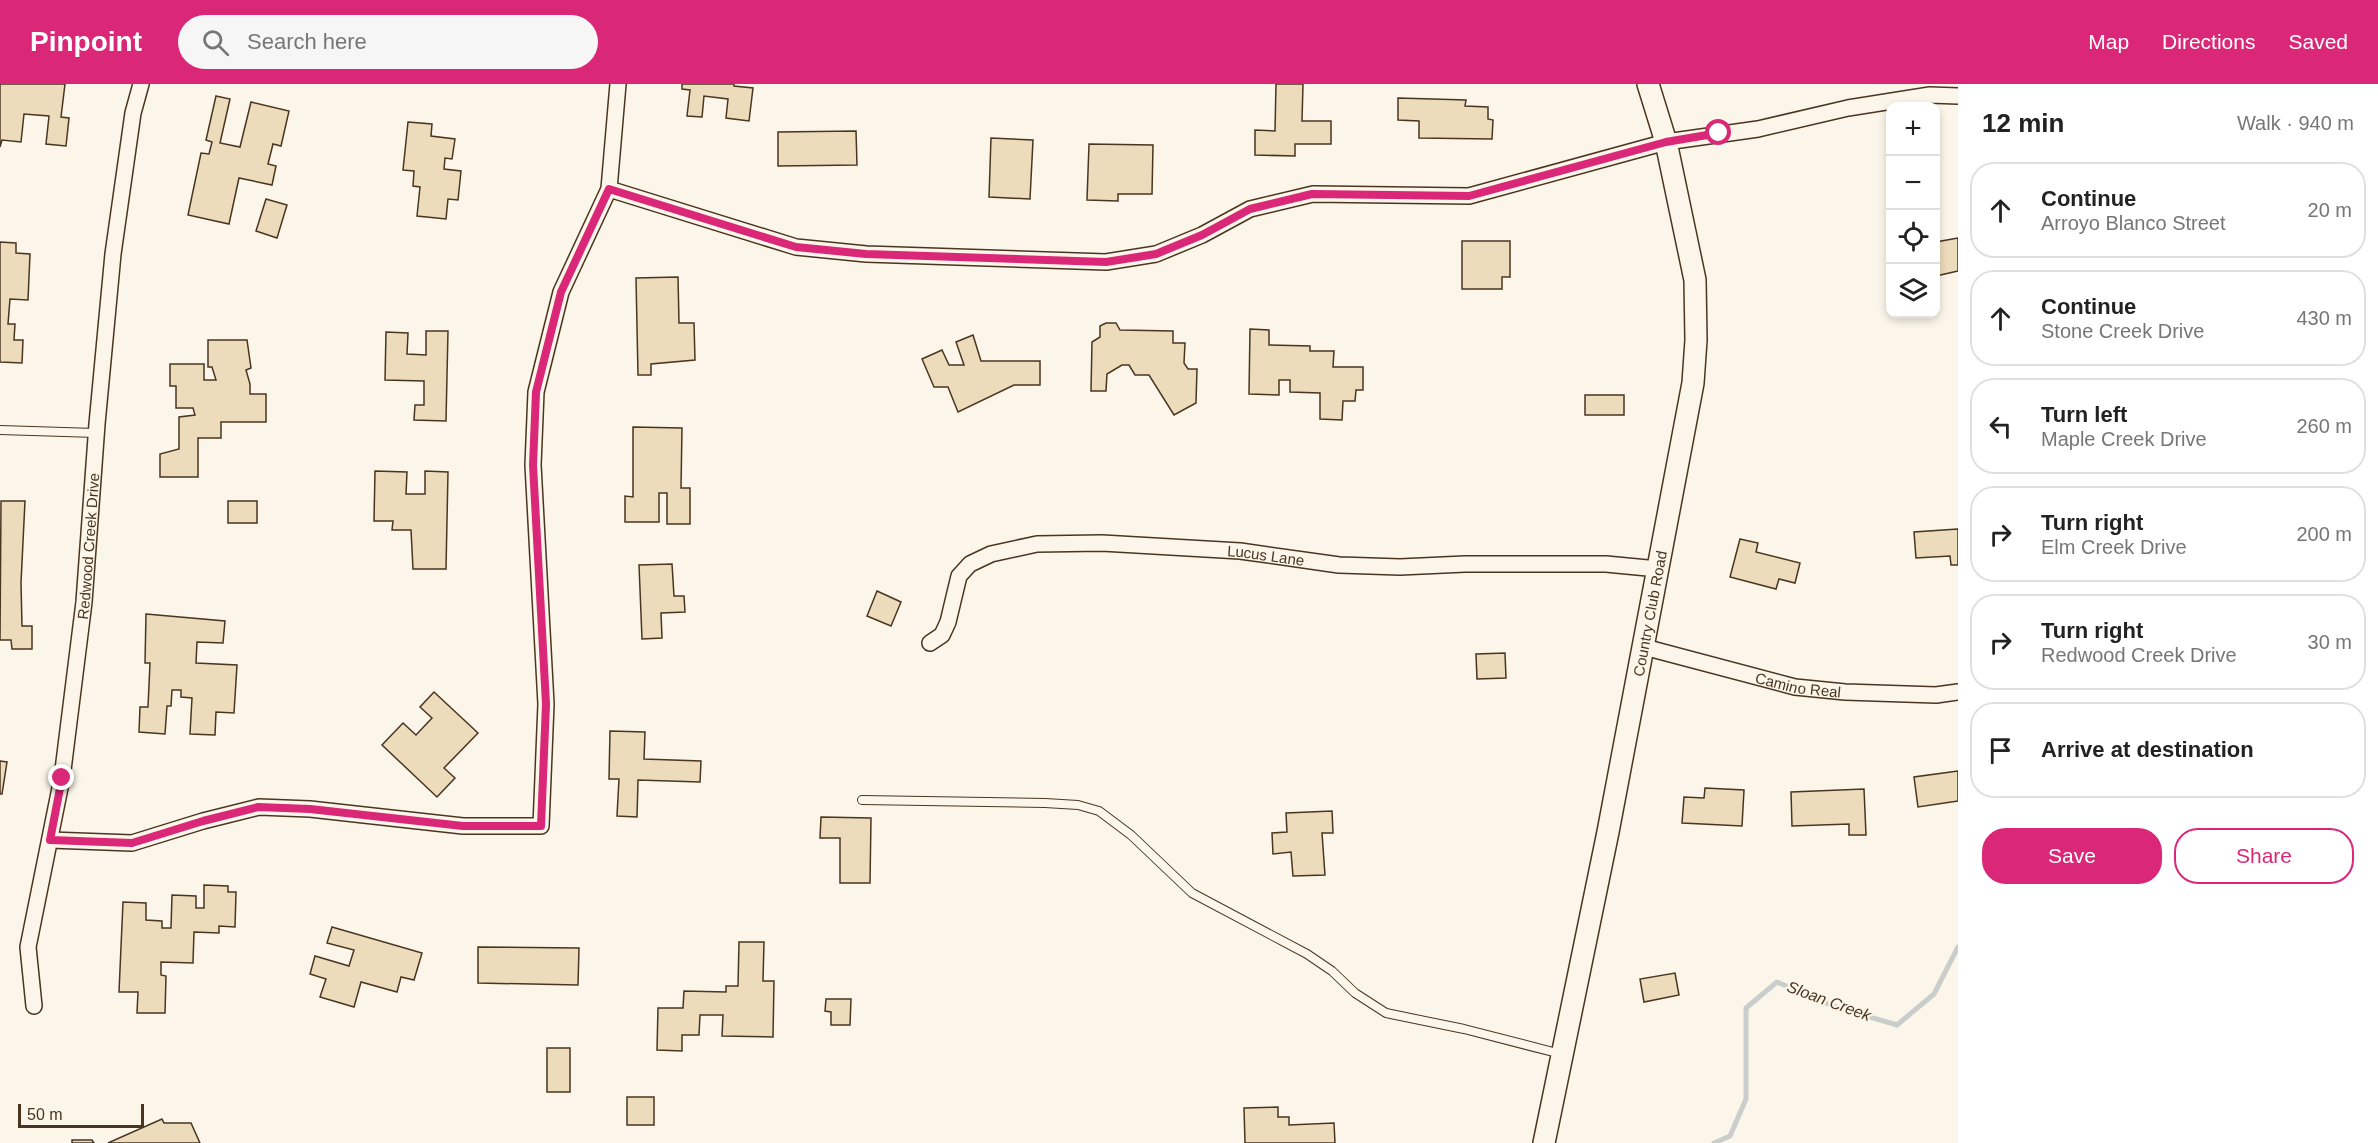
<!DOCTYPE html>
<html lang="en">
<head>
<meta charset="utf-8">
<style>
  :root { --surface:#fff; --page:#f6f6f6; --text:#222; --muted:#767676; --line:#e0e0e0; --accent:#db2777 }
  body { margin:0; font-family:Arial,sans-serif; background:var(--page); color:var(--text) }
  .controls { position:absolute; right:18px; top:18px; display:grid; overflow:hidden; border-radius:12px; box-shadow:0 3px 9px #0003 }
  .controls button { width:54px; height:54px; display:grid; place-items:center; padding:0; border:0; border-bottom:2px solid var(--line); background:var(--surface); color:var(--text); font:30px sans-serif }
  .scale { position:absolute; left:18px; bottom:15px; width:126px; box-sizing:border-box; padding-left:6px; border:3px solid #4a3520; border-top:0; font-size:16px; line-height:21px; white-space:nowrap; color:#4a3520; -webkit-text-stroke:4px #fbf6e9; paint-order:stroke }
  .stop { position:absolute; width:18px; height:18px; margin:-14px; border:4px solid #db2777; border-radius:50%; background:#fff }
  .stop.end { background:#db2777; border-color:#fff; box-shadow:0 2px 6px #0008 }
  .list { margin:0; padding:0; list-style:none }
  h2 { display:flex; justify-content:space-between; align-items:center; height:78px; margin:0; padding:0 24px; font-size:26px }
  h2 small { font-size:20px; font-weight:400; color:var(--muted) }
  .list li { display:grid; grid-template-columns:39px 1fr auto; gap:18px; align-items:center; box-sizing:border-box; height:96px; margin:0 12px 12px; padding:0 12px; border:2px solid var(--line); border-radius:24px }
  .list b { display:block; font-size:22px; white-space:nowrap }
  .list p { margin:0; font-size:20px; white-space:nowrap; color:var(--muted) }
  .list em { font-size:20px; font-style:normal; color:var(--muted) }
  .actions { display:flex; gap:12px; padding:18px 24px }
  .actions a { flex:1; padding:14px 0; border:2px solid var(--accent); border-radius:24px; text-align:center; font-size:21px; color:var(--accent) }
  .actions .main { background:var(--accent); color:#fff }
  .icon { flex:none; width:33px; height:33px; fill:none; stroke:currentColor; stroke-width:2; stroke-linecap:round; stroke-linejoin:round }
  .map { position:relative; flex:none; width:1958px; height:1059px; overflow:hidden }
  header { display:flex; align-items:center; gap:36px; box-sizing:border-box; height:84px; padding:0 30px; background:var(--accent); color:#fff }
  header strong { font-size:28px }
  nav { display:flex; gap:33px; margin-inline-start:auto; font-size:21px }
  .search { width:420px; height:54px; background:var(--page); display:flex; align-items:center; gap:15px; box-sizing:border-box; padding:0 21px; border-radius:33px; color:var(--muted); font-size:22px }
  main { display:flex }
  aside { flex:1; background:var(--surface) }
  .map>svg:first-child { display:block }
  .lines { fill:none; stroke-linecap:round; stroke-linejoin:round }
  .stream { stroke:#c9cecd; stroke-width:5 }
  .building { fill:#ecdcbc; stroke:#4a3520; stroke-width:1.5 }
  .service-casing { stroke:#4a3520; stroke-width:10 }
  .minor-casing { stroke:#4a3520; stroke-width:18 }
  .secondary-casing { stroke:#4a3520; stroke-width:24 }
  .service { stroke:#fbf6e9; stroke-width:8 }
  .minor { stroke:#fbf6e9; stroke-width:15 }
  .secondary { stroke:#fbf6e9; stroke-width:21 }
  .route { stroke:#db2777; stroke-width:8 }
  .labels { text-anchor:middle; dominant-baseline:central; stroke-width:4.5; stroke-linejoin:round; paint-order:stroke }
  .street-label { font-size:15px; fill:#4a3520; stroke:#fbf6e9 }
  .water-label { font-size:16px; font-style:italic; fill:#4a3520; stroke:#fbf6e9 }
</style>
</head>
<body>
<header>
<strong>Pinpoint</strong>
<div class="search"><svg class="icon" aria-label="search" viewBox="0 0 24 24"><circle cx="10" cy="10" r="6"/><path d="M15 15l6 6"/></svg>Search here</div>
<nav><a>Map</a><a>Directions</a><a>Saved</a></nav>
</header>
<main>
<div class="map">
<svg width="1958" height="1059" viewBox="0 0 1958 1059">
  <rect width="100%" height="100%" fill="#fbf6e9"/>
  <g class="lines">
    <path class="stream" d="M1714 1059 1730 1052 1746 1015V924L1777 898 1833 922 1897 941 1934 910 1958 863"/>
  </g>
  <g class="building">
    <path d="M0 0H65L61 33 69 34 66 62 46 60 49 32 24 30 21 58 2 56 0 63Z"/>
    <path d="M682 0H734V2L753 4 749 37 726 34 728 15 704 12 702 33 687 32 690 6 682 5Z"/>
    <path d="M1276 0H1303L1302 37H1331V60H1295V72L1255 71V46L1275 47Z"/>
    <path d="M216 12 230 15 220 59 240 63 251 18 289 27 281 62 273 60 268 80 276 82 272 101 239 94 229 140 188 131 201 69 209 70 212 58 206 56Z"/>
    <path d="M1398 14 1466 16 1465 22 1488 23V35L1493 36 1492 55 1419 54V37L1398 36Z"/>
    <path d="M408 38 432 40 431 52 455 55 452 75 445 74 444 85 461 87 458 116 448 115 446 135 417 132 420 103 413 102 414 87 403 86Z"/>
    <path d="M856 47 857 81 778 82V48Z"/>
    <path d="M991 54 1033 56 1030 115 989 113Z"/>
    <path d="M1089 60 1153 61 1152 110H1118V117L1087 116Z"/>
    <path d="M266 115 287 121 277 154 256 147Z"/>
    <path d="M1958 154V187L1936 192V158Z"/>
    <path d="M1462 157H1510V193H1502V205H1462Z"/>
    <path d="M0 158 16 159V169L30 170 28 216 10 215 8 240H15L14 256H23L22 279 0 278Z"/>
    <path d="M678 193 679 239H694L695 276 651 280V291H638L636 194Z"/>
    <path d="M1106 239H1116L1120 246 1173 247V259H1185L1184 279 1188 285H1197L1196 319 1174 331 1149 291H1135L1129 281H1122L1107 290 1106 307H1091L1092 258 1100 253V242Z"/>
    <path d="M1250 245 1269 246V261L1310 262V267H1334L1333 283H1363V306H1356L1355 317H1343L1342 336 1320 335V309L1290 308V296H1279V311L1249 310Z"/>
    <path d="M426 247H448L446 337 414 336 415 321H424V297L385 296 386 248 408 249 407 270 426 271Z"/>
    <path d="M973 251 981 277H1040V301H1014L958 328 948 303H934L922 275 942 266 949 281H964L956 258Z"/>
    <path d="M208 256H247L251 284 246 286 250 300V310H266V338H221V354H198V393H160V370L179 365V333L195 331 193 324H176V302H170V280H204V296H216L212 283H208Z"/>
    <rect x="1585" y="311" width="39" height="20"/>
    <path d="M633 343 682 344 681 404H690V440H667V409H659V438H625V412L633 413Z"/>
    <path d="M375 387 407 388 406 410H425V387L448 388 446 485H413L411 446H392L393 437H374Z"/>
    <path d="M1 417H25L21 499 22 542H32V565H12L11 556H0Z"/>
    <rect x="228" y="417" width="29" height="22"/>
    <path d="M1958 445V481H1951L1950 472 1916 474 1914 448Z"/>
    <path d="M1740 455 1758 459 1756 468 1800 479 1795 499 1779 495 1776 505 1730 493Z"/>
    <path d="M672 480 674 512H684L685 528 661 529 662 554 642 555 639 481Z"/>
    <path d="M877 507 901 518 891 542 867 532Z"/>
    <path d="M146 530 225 537 223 559 197 558 196 579 237 581 234 629 216 628 215 651 190 650 192 614 181 613V606H172L171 622H167L165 650 139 648 140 623H148L150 579H145Z"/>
    <path d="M1505 569 1506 594 1477 595 1476 570Z"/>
    <path d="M434 608 478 649 444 684 455 694 437 713 382 661 403 639 416 651 432 634 420 623Z"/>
    <path d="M610 647 645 648 644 675 701 677 700 698 638 696 637 733 617 732 619 695H609Z"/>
    <path d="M0 677 7 678 2 710H0Z"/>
    <path d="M1958 687V717L1918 723 1914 693Z"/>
    <path d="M1705 704 1744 706 1742 742 1682 739 1684 713 1704 714Z"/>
    <path d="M1864 705 1866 751H1849V740L1792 742 1791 708Z"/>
    <path d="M1332 727 1333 749H1322L1325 791 1293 792 1291 768 1273 770 1272 749 1287 748 1286 729Z"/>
    <path d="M821 733 871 734 870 799H840V754H820Z"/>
    <path d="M204 801 228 802V808H236L235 843 219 842V849L194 848 193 879 161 878V891L166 892 165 929H137L138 908H119L123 818 146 819V836L162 837V844H171L172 811 196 812V824H204Z"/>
    <path d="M332 843 422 869 414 896 401 893 397 908 361 898 354 923 320 913 326 895 310 890 315 872 349 882 354 866 327 859Z"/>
    <path d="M739 858H764L763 897H774L773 953 722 952 723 931H700L699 951H682V967L657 966 658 924H683L684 907 726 908V902H738Z"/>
    <path d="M478 863 579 864 578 901 478 899Z"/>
    <path d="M1675 889 1679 911 1644 918 1640 895Z"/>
    <path d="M826 915H851L850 941H831V928L825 927Z"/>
    <rect x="547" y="964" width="23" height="44"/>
    <rect x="627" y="1013" width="27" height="28"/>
    <path d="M1278 1023V1033H1289V1041L1334 1039 1335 1059H1245L1244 1024Z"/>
    <path d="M162 1035 164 1039H191L200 1059H108Z"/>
    <path d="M72 1056H92L94 1059H72Z"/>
  </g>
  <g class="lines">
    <defs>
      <g id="service">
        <path d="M0 346 96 349"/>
        <path d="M862 716 1045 719 1078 721 1099 727 1131 751 1192 809 1307 870 1332 887 1355 909 1386 929 1464 945 1561 970"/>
      </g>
      <g id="minor">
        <path d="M609 105 796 163 866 170 1106 178 1156 170 1202 151 1250 125 1313 110 1469 112 1666 58 1758 45 1848 24 1930 11 1958 12"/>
        <path id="s1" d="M930 559 942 551 948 538 959 492 970 480 991 470 1037 460 1102 459 1240 467 1339 481 1400 483 1465 480H1606L1658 485"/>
        <path id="s2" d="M1644 563 1795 603 1845 608 1936 611 1958 608"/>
        <path d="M50 756 132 759 203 737 259 723 310 725 463 742H541L546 620 533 381 536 308 561 208 609 105 618 0"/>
        <path id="s3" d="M34 922 28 863 62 694 84 518 97 340 113 170 133 29 141 0"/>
      </g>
      <g id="secondary">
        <path id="s4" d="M1544 1059 1608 748 1693 299 1696 256 1695 196 1666 58 1648 0"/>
      </g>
    </defs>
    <use href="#service" class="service-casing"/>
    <use href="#minor" class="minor-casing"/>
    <use href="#secondary" class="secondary-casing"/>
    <use href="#service" class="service"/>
    <use href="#minor" class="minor"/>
    <use href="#secondary" class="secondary"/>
  </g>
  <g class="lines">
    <path class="route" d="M62 694 50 756 132 759 203 737 258 723 310 725 463 742H541L546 620 533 381 536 308 561 208 609 105 796 163 866 170 1106 178 1156 170 1202 151 1250 125 1312 110 1469 112 1666 58 1719 49"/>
  </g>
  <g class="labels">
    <g class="street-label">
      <text stroke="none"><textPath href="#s3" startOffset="465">Redwood Creek Drive</textPath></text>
      <text stroke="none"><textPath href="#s1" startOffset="392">Lucus Lane</textPath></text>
      <text stroke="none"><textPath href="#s4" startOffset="540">Country Club Road</textPath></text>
      <text stroke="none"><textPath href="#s2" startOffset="159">Camino Real</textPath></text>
    </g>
    <g class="water-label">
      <text transform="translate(1829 917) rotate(20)">Sloan Creek</text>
    </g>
  </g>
</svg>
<div class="controls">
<button>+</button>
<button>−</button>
<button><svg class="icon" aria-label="locate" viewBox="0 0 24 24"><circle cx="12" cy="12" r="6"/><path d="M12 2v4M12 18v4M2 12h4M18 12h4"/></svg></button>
<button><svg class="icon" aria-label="layers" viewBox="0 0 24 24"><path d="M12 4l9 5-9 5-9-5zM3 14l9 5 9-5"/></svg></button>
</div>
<div class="scale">50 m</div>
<div class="stop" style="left:1719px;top:49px"></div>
<div class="stop end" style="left:62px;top:694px"></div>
</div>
<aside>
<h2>12 min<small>Walk · 940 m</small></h2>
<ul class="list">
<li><svg class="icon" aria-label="ahead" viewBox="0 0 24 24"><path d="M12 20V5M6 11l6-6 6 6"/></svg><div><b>Continue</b><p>Arroyo Blanco Street</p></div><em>20 m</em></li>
<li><svg class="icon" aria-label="ahead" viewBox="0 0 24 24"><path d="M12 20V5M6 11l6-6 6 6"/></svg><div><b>Continue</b><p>Stone Creek Drive</p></div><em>430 m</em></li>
<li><svg class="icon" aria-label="left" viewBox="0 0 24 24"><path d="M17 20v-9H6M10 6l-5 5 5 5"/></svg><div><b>Turn left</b><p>Maple Creek Drive</p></div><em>260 m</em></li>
<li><svg class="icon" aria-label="right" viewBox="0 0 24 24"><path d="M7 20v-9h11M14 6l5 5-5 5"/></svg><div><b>Turn right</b><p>Elm Creek Drive</p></div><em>200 m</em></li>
<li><svg class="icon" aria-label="right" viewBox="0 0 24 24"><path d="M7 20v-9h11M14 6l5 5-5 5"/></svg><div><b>Turn right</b><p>Redwood Creek Drive</p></div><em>30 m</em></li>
<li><svg class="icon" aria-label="arrive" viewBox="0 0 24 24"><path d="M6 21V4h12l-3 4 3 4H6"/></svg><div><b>Arrive at destination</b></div></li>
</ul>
<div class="actions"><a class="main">Save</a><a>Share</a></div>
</aside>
</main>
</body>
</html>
